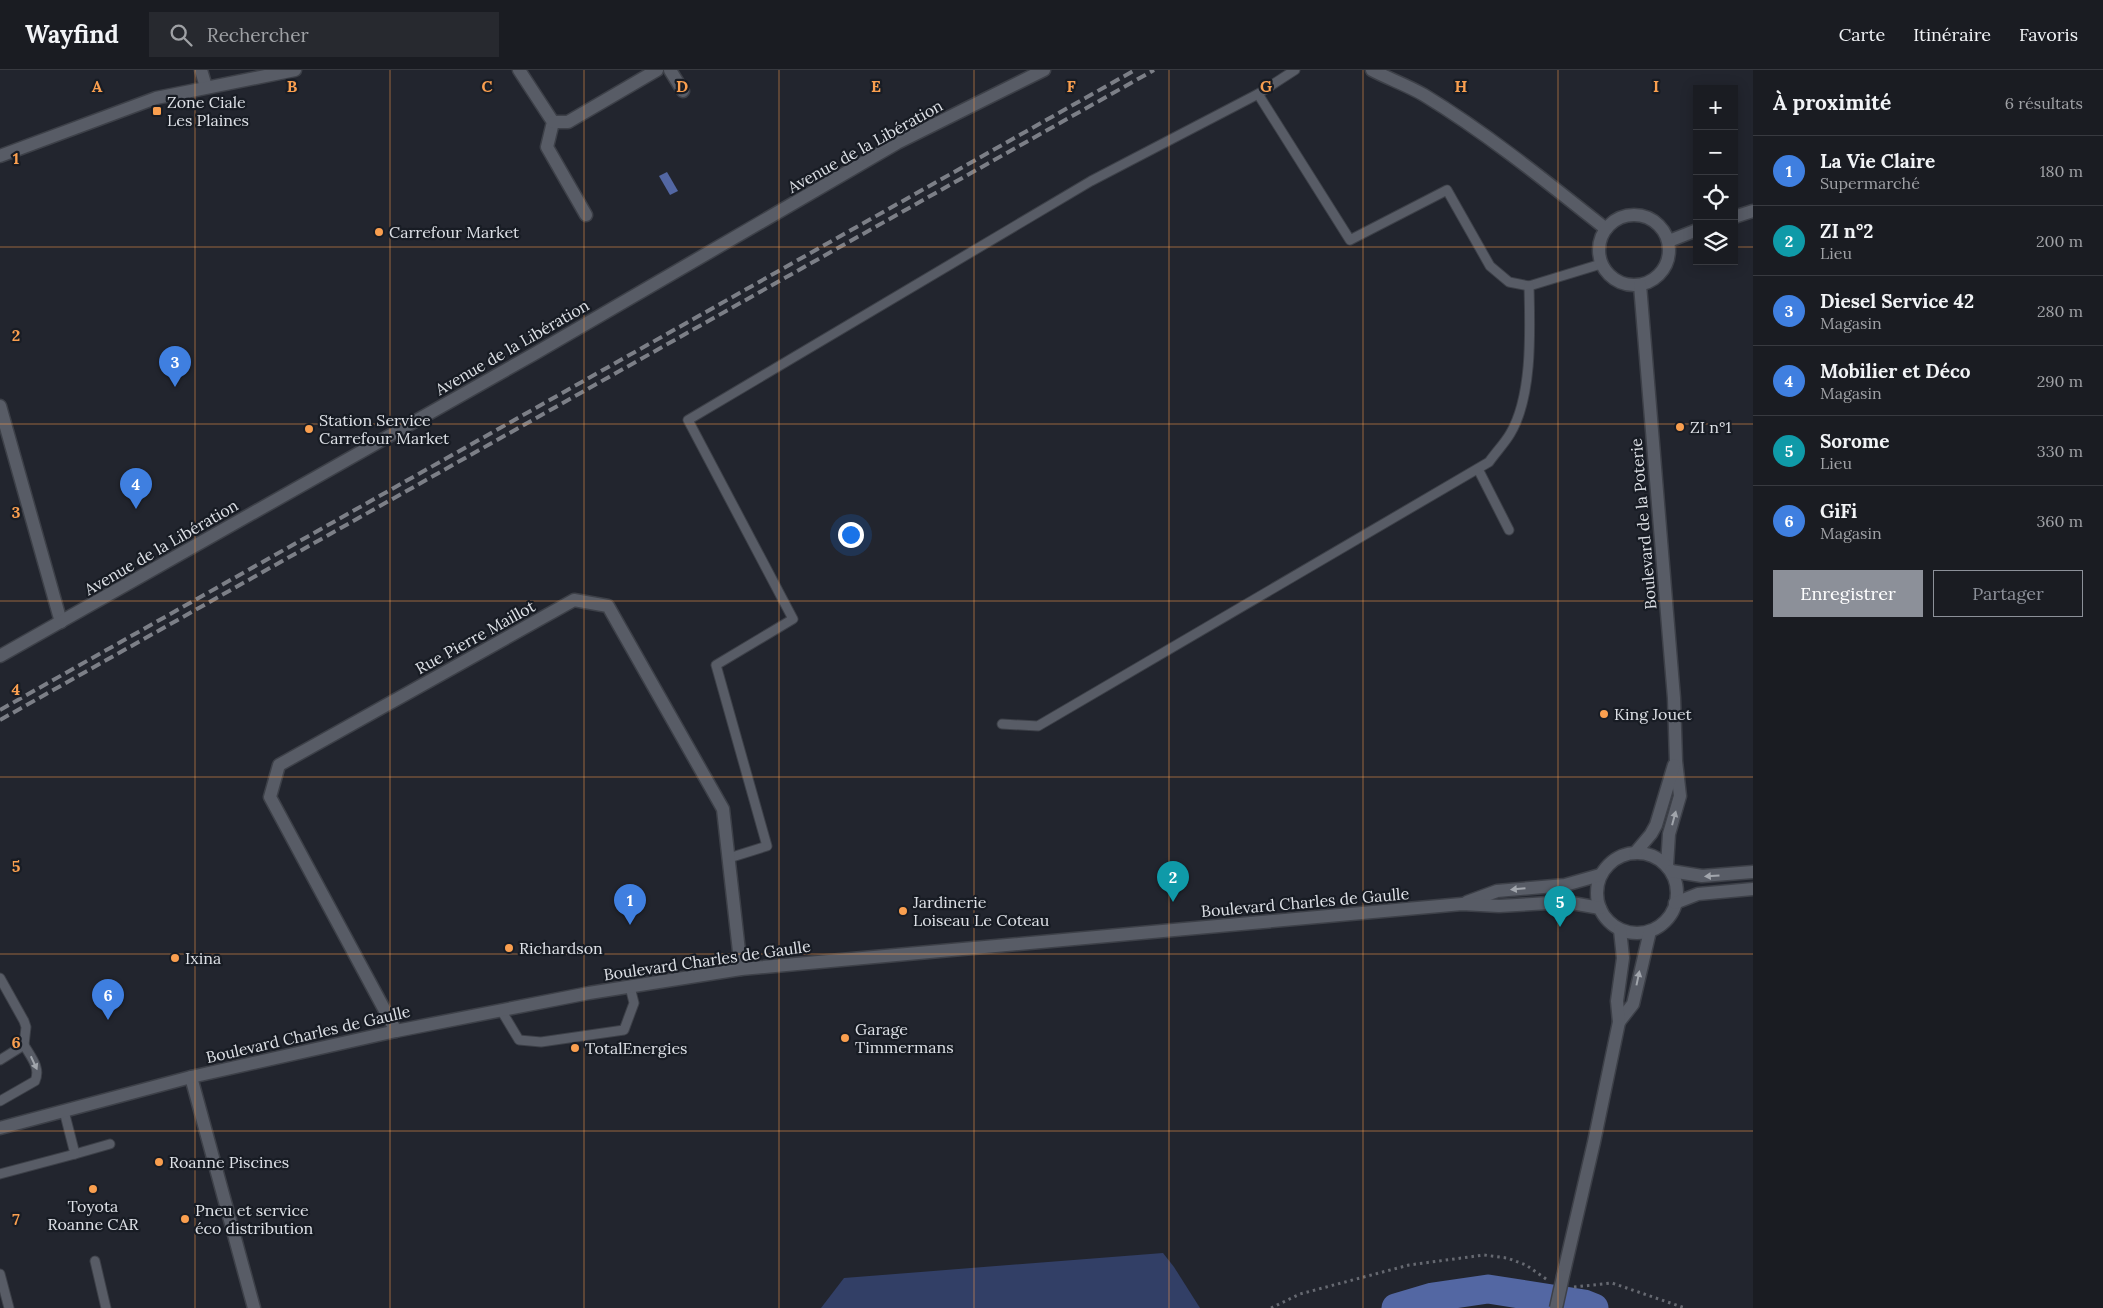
<!DOCTYPE html>
<html lang="fr">
<head>
<meta charset="utf-8">
<style>
  :root { --surface:#1a1c22; --page:#27292f; --text:#f1f3f6; --muted:#9fa1a5; --line:#383a40; --accent:#8c9099 }
  body { margin:0; font-family:Lora,serif; background:var(--page); color:var(--text) }
  .controls { position:absolute; right:15px; top:15px; display:grid; overflow:hidden; border-radius:0px; box-shadow:0 2px 12px #0003 }
  .controls button { width:45px; height:45px; display:grid; place-items:center; padding:0; border:0; border-bottom:1px solid var(--line); background:var(--surface); color:var(--text); font:25px sans-serif }
  .you { position:absolute; left:850px; top:464px; width:18px; height:18px; margin:-12px; border:4px solid #fff; border-radius:50%; background:#1a73e8; box-shadow:0 0 0 8px #1a73e833 }
  .badge { display:grid; place-items:center; width:32px; height:32px; border-radius:50%; background:var(--accent); color:#fff; font-size:16px; font-weight:700 }
  .pin { position:absolute; translate:-50% -41px; filter:drop-shadow(0 1px 2px #0008) }
  .pin::after { content:''; position:absolute; top:26px; width:18px; height:15px; background:inherit; clip-path:polygon(0 0,100% 0,50% 100%) }
  .list { margin:0; padding:0; list-style:none }
  h2 { display:flex; justify-content:space-between; align-items:center; height:65px; margin:0; padding:0 20px; font-size:21px }
  h2 small { font-size:16px; font-weight:400; color:var(--muted) }
  .list li { display:grid; grid-template-columns:32px 1fr auto; gap:15px; align-items:center; box-sizing:border-box; height:70px; padding:0 20px; border-top:1px solid var(--line) }
  .list b { display:block; font-size:19px; white-space:nowrap }
  .list p { margin:0; font-size:16px; white-space:nowrap; color:var(--muted) }
  .list em { font-size:16px; font-style:normal; color:var(--muted) }
  .actions { display:flex; gap:10px; padding:15px 20px }
  .actions a { flex:1; padding:11px 0; border:1px solid var(--accent); border-radius:0px; text-align:center; font-size:18px; color:var(--accent) }
  .actions .main { background:var(--accent); color:#fff }
  .icon { flex:none; width:28px; height:28px; fill:none; stroke:currentColor; stroke-width:2; stroke-linecap:round; stroke-linejoin:round }
  .map { position:relative; flex:none; width:1753px; height:1238px; overflow:hidden }
  header { display:flex; align-items:center; gap:30px; box-sizing:border-box; height:70px; padding:0 25px; background:var(--surface); border-bottom:1px solid var(--line) }
  header strong { font-size:24px }
  nav { display:flex; gap:28px; margin-inline-start:auto; font-size:18px }
  .search { width:350px; height:45px; background:var(--page); display:flex; align-items:center; gap:12px; box-sizing:border-box; padding:0 18px; border-radius:0px; color:var(--muted); font-size:19px }
  main { display:flex }
  aside { flex:1; background:var(--surface) }
  .map>svg:first-child { display:block }
  .green { fill:#323f66 }
  .water { fill:#5367a3 }
  .lines { fill:none; stroke-linecap:round; stroke-linejoin:round }
  .river { stroke:#5367a3; stroke-width:29 }
  .lane-casing { stroke:#3d4048; stroke-width:11 }
  .street-casing { stroke:#3d4048; stroke-width:15 }
  .secondary-casing { stroke:#3d4048; stroke-width:15 }
  .path { stroke:#666971; stroke-width:3; stroke-dasharray:2.5 4; stroke-linecap:butt }
  .lane { stroke:#585c66; stroke-width:9 }
  .street { stroke:#585c66; stroke-width:12 }
  .secondary { stroke:#585c66; stroke-width:12 }
  .rail { stroke:#7c7f87; stroke-width:4; stroke-dasharray:10 5; stroke-linecap:butt }
  .secondary-bridge-casing { stroke:#3d4048; stroke-width:15; stroke-linecap:butt }
  .secondary-bridge { stroke:#585c66; stroke-width:12 }
  .oneway { fill:#a1a5ac }
  .grid { fill:none; stroke:#fa9f4f; stroke-width:1; stroke-opacity:0.55 }
  .poi-dot { fill:#fa9f4f; stroke:#181c24; stroke-width:2 }
  .labels { text-anchor:middle; dominant-baseline:central; stroke-width:4.5; stroke-linejoin:round; paint-order:stroke }
  .poi-label { font-size:16px; fill:#dde0e6; stroke:#181c24; text-anchor:start }
  .street-label { font-size:16px; fill:#dde0e6; stroke:#181c24 }
  .grid-label { font-size:16px; text-anchor:middle; font-weight:bold; fill:#fa9f4f; stroke:#181c24; stroke-width:4.5; stroke-linejoin:round; paint-order:stroke }
</style>
</head>
<body>
<header>
<strong>Wayfind</strong>
<div class="search"><svg class="icon" aria-label="search" viewBox="0 0 24 24"><circle cx="10" cy="10" r="6"/><path d="M15 15l6 6"/></svg>Rechercher</div>
<nav><a>Carte</a><a>Itinéraire</a><a>Favoris</a></nav>
</header>
<main>
<div class="map">
<svg width="1753" height="1238" viewBox="0 0 1753 1238">
  <rect width="100%" height="100%" fill="#22252e"/>
  <path class="green" d="M1163 1183 1174 1197 1200 1238H821L844 1208Z"/>
  <path class="water" d="M667 102 678 121 670 125 659 106Z"/>
  <g class="lines">
    <path class="river" d="M1396 1238 1433 1227 1488 1219 1584 1234 1594 1238"/>
    <defs>
      <g id="lane">
        <path d="M1295 0 1258 24 1350 170 1447 120 1490 196 1509 212 1529 216 1601 194"/>
        <path d="M1478 399 1509 460"/>
        <path d="M1002 654 1038 656 1489 392C1496 382 1504 374 1510 364 1533 326 1530 259 1529 216"/>
        <path d="M729 788 767 776 716 595 793 549 688 350 1091 111 1258 24"/>
        <path d="M0 908 24 951 26 957 24 975"/>
        <path d="M501 940 519 970 541 972 624 960 634 933 630 917"/>
        <path d="M0 990 24 975C31 987 41 998 35 1011L0 1031"/>
        <path d="M75 1084 110 1074"/>
        <path d="M0 1104 75 1084 64 1041"/>
        <path d="M95 1191 106 1238"/>
        <path d="M0 1204 9 1238"/>
      </g>
      <g id="street">
        <path d="M201 0 206 17"/>
        <path d="M519 0 553 52 547 77 586 145"/>
        <path d="M670 0 683 21"/>
        <path d="M553 52H568L657 0"/>
        <path d="M0 86 156 28 295 0"/>
        <path d="M1734 147 1753 141"/>
        <path d="M1669 171 1697 160"/>
        <path d="M0 336 61 552"/>
        <path d="M396 961 270 727 279 695 574 530 608 536 723 739 741 899"/>
        <path d="M191 1007 254 1238"/>
      </g>
      <g id="secondary">
        <path d="M1372 0C1389 9 1407 15 1424 25 1488 64 1547 112 1606 159"/>
        <circle cx="1634" cy="180" r="35"/>
        <path d="M1640 215 1674 628 1676 691 1680 726 1669 764 1667 796"/>
        <path d="M0 586 534 284 897 73 1044 0"/>
        <circle cx="1637" cy="823" r="40"/>
        <path d="M1635 783 1651 764 1656 755 1674 695"/>
        <path d="M1671 801 1702 806 1753 802"/>
        <path d="M1467 832 1497 821 1565 815 1600 805"/>
        <path d="M1675 833 1698 824 1753 819"/>
        <path d="M1619 952 1633 934 1650 861"/>
        <path d="M0 1058 191 1007 396 961 589 923 741 899 1462 834 1499 836 1566 832 1600 838"/>
        <path d="M1563 1206 1594 1072 1619 952 1617 931 1623 888 1620 860"/>
      </g>
    </defs>
    <use href="#lane" class="lane-casing"/>
    <use href="#street" class="street-casing"/>
    <use href="#secondary" class="secondary-casing"/>
    <g class="path">
      <path d="M1574 1217 1612 1213 1685 1238"/>
      <path d="M1271 1238 1300 1224 1409 1195 1484 1185 1507 1188 1526 1195 1549 1211"/>
    </g>
    <use href="#lane" class="lane"/>
    <use href="#street" class="street"/>
    <use href="#secondary" class="secondary"/>
    <g class="rail">
      <path d="M0 640 1135 0"/>
      <path d="M0 650 1154 0"/>
    </g>
    <defs>
      <path id="secondary-bridge" d="M1556 1238 1563 1206"/>
    </defs>
    <use href="#secondary-bridge" class="secondary-bridge-casing"/>
    <use href="#secondary-bridge" class="secondary-bridge"/>
  </g>
  <defs><path id="oneway-solid" d="M-6-.8H1V-3.2L6.5 0L1 3.2V.8H-6Z" transform="scale(1.25)"/></defs>
  <g class="oneway">
    <use href="#oneway-solid" transform="translate(1674 748) rotate(-75)"/>
    <use href="#oneway-solid" transform="translate(1712 806) rotate(176)"/>
    <use href="#oneway-solid" transform="translate(1518 819) rotate(175)"/>
    <use href="#oneway-solid" transform="translate(1638 908) rotate(-78)"/>
    <use href="#oneway-solid" transform="translate(34 993) rotate(65)"/>
  </g>
  <path class="grid" d="M195 0V1238M390 0V1238M584 0V1238M779 0V1238M974 0V1238M1169 0V1238M1363 0V1238M1558 0V1238M0 177H1697M1734 177H1753M0 354H1753M0 531H1753M0 707H1753M0 884H1753M0 1061H1753"/>
  <g class="poi-dot">
    <rect x="152" y="36" width="10" height="10" rx="2.5"/>
    <circle cx="379" cy="162" r="5"/>
    <circle cx="1680" cy="357" r="5"/>
    <circle cx="309" cy="359" r="5"/>
    <circle cx="1604" cy="644" r="5"/>
    <circle cx="903" cy="841" r="5"/>
    <circle cx="509" cy="878" r="5"/>
    <circle cx="175" cy="888" r="5"/>
    <circle cx="845" cy="968" r="5"/>
    <circle cx="575" cy="978" r="5"/>
    <circle cx="159" cy="1092" r="5"/>
    <circle cx="93" cy="1119" r="5"/>
    <circle cx="185" cy="1149" r="5"/>
  </g>
  <g class="labels">
    <g class="poi-label">
      <text x="167" y="32">Zone Ciale<tspan x="167" dy="18">Les Plaines</tspan></text>
      <text x="389" y="162">Carrefour Market</text>
      <text x="319" y="350">Station Service<tspan x="319" dy="18">Carrefour Market</tspan></text>
      <text x="1690" y="357">ZI n°1</text>
      <text x="1614" y="644">King Jouet</text>
      <text x="913" y="832">Jardinerie<tspan x="913" dy="18">Loiseau Le Coteau</tspan></text>
      <text x="519" y="878">Richardson</text>
      <text x="185" y="888">Ixina</text>
      <text x="855" y="959">Garage<tspan x="855" dy="18">Timmermans</tspan></text>
      <text x="585" y="978">TotalEnergies</text>
      <text x="169" y="1092">Roanne Piscines</text>
      <text x="93" y="1136" text-anchor="middle">Toyota<tspan x="93" dy="18">Roanne CAR</tspan></text>
      <text x="195" y="1140">Pneu et service<tspan x="195" dy="18">éco distribution</tspan></text>
    </g>
    <g class="street-label">
      <text transform="translate(865 76) rotate(-29)">Avenue de la Libération</text>
      <text transform="translate(512 277) rotate(-30)">Avenue de la Libération</text>
      <text transform="translate(1643 454) rotate(-95)">Boulevard de la Poterie</text>
      <text transform="translate(161 477) rotate(-30)">Avenue de la Libération</text>
      <text transform="translate(475 567) rotate(-29)">Rue Pierre Maillot</text>
      <text transform="translate(1305 832) rotate(-5)">Boulevard Charles de Gaulle</text>
      <text transform="translate(707 890) rotate(-8)">Boulevard Charles de Gaulle</text>
      <text transform="translate(308 964) rotate(-13)">Boulevard Charles de Gaulle</text>
    </g>
  </g>
  <g class="grid-label">
    <text x="97" y="22">A</text>
    <text x="292" y="22">B</text>
    <text x="487" y="22">C</text>
    <text x="682" y="22">D</text>
    <text x="876" y="22">E</text>
    <text x="1071" y="22">F</text>
    <text x="1266" y="22">G</text>
    <text x="1461" y="22">H</text>
    <text x="1656" y="22">I</text>
    <text x="16" y="94">1</text>
    <text x="16" y="271">2</text>
    <text x="16" y="448">3</text>
    <text x="16" y="625">4</text>
    <text x="16" y="802">5</text>
    <text x="16" y="978">6</text>
    <text x="16" y="1155">7</text>
  </g>
</svg>
<div class="controls">
<button>+</button>
<button>−</button>
<button><svg class="icon" aria-label="locate" viewBox="0 0 24 24"><circle cx="12" cy="12" r="6"/><path d="M12 2v4M12 18v4M2 12h4M18 12h4"/></svg></button>
<button><svg class="icon" aria-label="layers" viewBox="0 0 24 24"><path d="M12 4l9 5-9 5-9-5zM3 14l9 5 9-5"/></svg></button>
</div>
<div class="you"></div>
<div class="pin badge" style="left:630px;top:855px;background:#3f7fe0">1</div>
<div class="pin badge" style="left:1173px;top:832px;background:#0f9aa8">2</div>
<div class="pin badge" style="left:175px;top:317px;background:#3f7fe0">3</div>
<div class="pin badge" style="left:136px;top:439px;background:#3f7fe0">4</div>
<div class="pin badge" style="left:1560px;top:857px;background:#0f9aa8">5</div>
<div class="pin badge" style="left:108px;top:950px;background:#3f7fe0">6</div>
</div>
<aside>
<h2>À proximité<small>6 résultats</small></h2>
<ul class="list">
<li><span class="badge" style="background:#3f7fe0">1</span><div><b>La Vie Claire</b><p>Supermarché</p></div><em>180 m</em></li>
<li><span class="badge" style="background:#0f9aa8">2</span><div><b>ZI n°2</b><p>Lieu</p></div><em>200 m</em></li>
<li><span class="badge" style="background:#3f7fe0">3</span><div><b>Diesel Service 42</b><p>Magasin</p></div><em>280 m</em></li>
<li><span class="badge" style="background:#3f7fe0">4</span><div><b>Mobilier et Déco</b><p>Magasin</p></div><em>290 m</em></li>
<li><span class="badge" style="background:#0f9aa8">5</span><div><b>Sorome</b><p>Lieu</p></div><em>330 m</em></li>
<li><span class="badge" style="background:#3f7fe0">6</span><div><b>GiFi</b><p>Magasin</p></div><em>360 m</em></li>
</ul>
<div class="actions"><a class="main">Enregistrer</a><a>Partager</a></div>
</aside>
</main>
</body>
</html>
